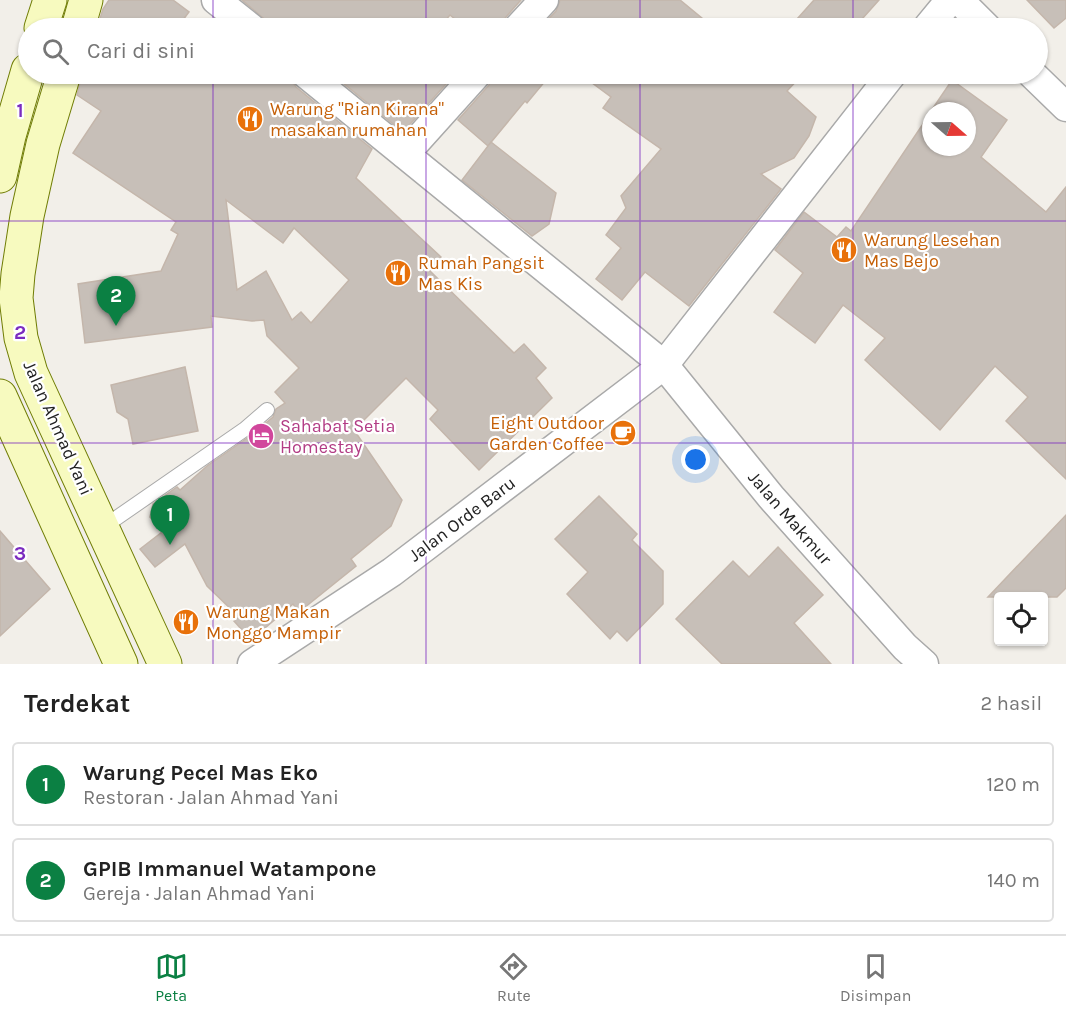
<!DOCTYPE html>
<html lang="id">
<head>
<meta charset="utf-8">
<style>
  :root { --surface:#fff; --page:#f2f2f2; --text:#222; --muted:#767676; --line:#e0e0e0; --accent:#0b8043 }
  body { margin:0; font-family:Karla,sans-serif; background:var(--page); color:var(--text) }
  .controls { position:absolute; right:18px; bottom:18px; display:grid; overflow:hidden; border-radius:6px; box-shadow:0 2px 4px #0004 }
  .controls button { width:54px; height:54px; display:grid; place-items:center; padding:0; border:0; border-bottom:2px solid var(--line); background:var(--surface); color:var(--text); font:30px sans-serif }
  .compass { position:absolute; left:922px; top:102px; width:54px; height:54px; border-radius:50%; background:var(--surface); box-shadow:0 2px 4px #0004; rotate:110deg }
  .you { position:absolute; left:696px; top:460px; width:21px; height:21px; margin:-15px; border:4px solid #fff; border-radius:50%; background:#1a73e8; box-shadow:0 0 0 9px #1a73e833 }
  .badge { display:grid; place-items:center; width:39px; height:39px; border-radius:50%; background:var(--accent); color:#fff; font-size:20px; font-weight:700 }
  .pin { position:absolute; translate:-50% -50px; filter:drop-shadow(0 2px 3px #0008) }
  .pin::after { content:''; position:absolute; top:32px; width:21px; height:18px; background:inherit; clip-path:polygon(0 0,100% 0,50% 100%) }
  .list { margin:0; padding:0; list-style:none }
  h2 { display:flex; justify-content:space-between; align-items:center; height:78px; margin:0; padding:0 24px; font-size:26px }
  h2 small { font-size:20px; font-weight:400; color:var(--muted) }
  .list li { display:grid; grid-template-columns:39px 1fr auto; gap:18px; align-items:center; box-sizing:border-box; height:84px; margin:0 12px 12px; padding:0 12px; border:2px solid var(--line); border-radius:6px }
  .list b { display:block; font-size:22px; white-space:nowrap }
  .list p { margin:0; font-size:20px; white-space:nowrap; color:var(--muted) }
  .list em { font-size:20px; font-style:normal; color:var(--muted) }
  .icon { flex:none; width:33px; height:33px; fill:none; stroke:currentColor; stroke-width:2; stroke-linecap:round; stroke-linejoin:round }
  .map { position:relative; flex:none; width:1066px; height:664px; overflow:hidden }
  .search { position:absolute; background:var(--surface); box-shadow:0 2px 4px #0004; left:18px; right:18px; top:18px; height:66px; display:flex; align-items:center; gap:15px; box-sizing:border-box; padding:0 21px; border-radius:33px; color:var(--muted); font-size:22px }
  .sheet { height:270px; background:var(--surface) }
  nav { display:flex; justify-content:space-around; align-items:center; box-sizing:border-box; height:84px; border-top:2px solid var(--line); background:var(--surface); font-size:16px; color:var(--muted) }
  nav a { display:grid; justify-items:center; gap:3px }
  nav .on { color:var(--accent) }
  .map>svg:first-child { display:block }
  .building { fill:#c7bfb8; stroke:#c4b6ab; stroke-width:1.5; fill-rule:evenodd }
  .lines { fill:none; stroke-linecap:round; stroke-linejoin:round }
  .lane-casing { stroke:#a9a9a9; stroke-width:16 }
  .street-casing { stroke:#a9a9a9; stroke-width:31 }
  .secondary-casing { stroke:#707d05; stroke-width:35 }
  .lane { stroke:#fff; stroke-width:14 }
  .street { stroke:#fff; stroke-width:28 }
  .secondary { stroke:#f7fabf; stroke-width:33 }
  .grid { fill:none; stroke:#7b2cbf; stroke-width:1.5; stroke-opacity:0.55 }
  .labels { text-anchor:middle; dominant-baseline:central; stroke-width:4.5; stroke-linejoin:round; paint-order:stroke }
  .food-label { font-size:18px; fill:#c56008; stroke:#fff; text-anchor:start }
  .hotel-label { font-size:18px; fill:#b23c85; stroke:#fff; text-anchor:start }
  .street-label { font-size:18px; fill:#222; stroke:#fff }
  .grid-label { font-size:20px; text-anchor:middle; font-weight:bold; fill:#7b2cbf; stroke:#fff; stroke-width:4.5; stroke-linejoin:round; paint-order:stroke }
</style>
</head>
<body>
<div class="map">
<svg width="1066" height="664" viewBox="0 0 1066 664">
  <rect width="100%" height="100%" fill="#f2efe9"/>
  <g class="building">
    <path d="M109 0H173L189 12 177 28H97L103 9Z"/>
    <path d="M242 0H521L506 17 500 28H466L450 15 439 28H275Z"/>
    <path d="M560 0H680L714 28H540L556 11Z"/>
    <path d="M814 0H879L854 28H789Z"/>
    <path d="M1027 0H1066V18L1054 28Z"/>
    <path d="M82 74H290L291 80 296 87 372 149 356 178 441 257 430 271 514 353 524 344 546 368 536 378 552 398 479 470 430 419 438 410 406 378 354 430 402 500 391 526 351 559 356 566 299 612 293 604 251 640 234 621 239 617 207 586 185 544 155 567 140 549 162 532 150 517 153 504 177 487 180 490 207 466 250 436 273 417 276 409 285 403 275 392 299 368 267 336 264 320 252 321 211 316 212 327 85 343 78 284 161 271 178 234 171 230 176 222 73 153 101 111 77 95ZM226 200 283 243 294 228 349 280 311 323 301 312 292 320 266 271 237 290Z"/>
    <path d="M332 74H455L403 132Z"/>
    <path d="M493 74H551L527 103 525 101 488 146 458 120 489 85Z"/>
    <path d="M580 74H803L787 91 816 117 809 136 794 158 761 174 781 189 689 306 645 272 622 300 596 279 621 248 606 235 626 208 621 196 661 149 603 108 611 97Z"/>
    <path d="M952 80 1007 120 981 157 1046 212 1066 187V479L1006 421 1028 397 995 366 940 430 865 360 885 338 843 305 815 343 774 312 803 273 775 250 804 212 837 237 846 227 851 231 931 112V147H967V111H931Z"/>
    <path d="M491 142 556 193 549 224 532 236 462 180Z"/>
    <path d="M185 367 198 431 133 444 128 419 117 412 111 385Z"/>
    <path d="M599 496 637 534 632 540 663 571V604L627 641 617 631 610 639 567 594 588 572 555 539Z"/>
    <path d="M1066 515V588L1057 597H988Z"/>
    <path d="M0 531 50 589 0 636Z"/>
    <path d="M778 547 823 595 794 623 831 664H722L676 619 733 561 749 577Z"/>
  </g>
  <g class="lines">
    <defs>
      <path id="lane" d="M102 528 245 429 267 410"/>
      <g id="street">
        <path d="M216 0 251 28"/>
        <path d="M959 0 987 28"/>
        <path d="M518 28 544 0"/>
        <path d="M927 28 950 0"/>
        <path d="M306 74 664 365 771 497 905 647 924 664"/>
        <path d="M1032 74 1066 107"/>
        <path d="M405 154 477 74"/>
        <path d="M252 664 392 572 664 365 892 74"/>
      </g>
      <g id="secondary">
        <path d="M41 28 50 0"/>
        <path d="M78 28 86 0"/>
        <path d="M64 74 43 144 27 216 18 274 16 298 21 338 31 373 165 664"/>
        <path d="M0 176 9 136 28 70"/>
        <path d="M0 396 121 664"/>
      </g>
    </defs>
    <use href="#lane" class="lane-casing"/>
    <use href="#street" class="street-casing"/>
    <use href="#secondary" class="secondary-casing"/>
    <use href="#lane" class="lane"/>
    <use href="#street" class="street"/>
    <use href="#secondary" class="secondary"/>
  </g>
  <path class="grid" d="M213 0V28M426 0V28M640 0V28M853 0V28M213 74V664M426 74V664M640 74V664M853 74V664M0 221H1066M0 443H1066"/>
  <defs>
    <symbol id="restaurant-disc" viewBox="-11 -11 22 22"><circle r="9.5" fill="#e8710a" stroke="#fff"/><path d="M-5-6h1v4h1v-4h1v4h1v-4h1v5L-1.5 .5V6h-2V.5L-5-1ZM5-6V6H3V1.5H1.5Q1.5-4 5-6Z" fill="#fff"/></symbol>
    <symbol id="cafe-disc" viewBox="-11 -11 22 22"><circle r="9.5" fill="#e8710a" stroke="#fff"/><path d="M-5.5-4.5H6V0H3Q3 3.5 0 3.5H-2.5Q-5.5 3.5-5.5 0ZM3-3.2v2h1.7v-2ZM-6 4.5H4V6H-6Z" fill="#fff"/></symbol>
    <symbol id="hotel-disc" viewBox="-11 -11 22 22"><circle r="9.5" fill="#d1479c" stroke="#fff"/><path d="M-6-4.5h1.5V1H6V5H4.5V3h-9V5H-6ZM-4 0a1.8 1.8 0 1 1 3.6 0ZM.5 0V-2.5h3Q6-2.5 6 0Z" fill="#fff"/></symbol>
  </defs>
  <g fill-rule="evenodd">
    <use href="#restaurant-disc" x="235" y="104" width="30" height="30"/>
    <use href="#restaurant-disc" x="829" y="235" width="30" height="30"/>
    <use href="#restaurant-disc" x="383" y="258" width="30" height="30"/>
    <use href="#cafe-disc" x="608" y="418" width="30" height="30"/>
    <use href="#hotel-disc" x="246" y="421" width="30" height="30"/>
    <use href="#restaurant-disc" x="171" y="607" width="30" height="30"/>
  </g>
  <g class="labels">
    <g class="food-label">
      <text x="270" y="109">Warung "Rian Kirana"<tspan x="270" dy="21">masakan rumahan</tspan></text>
      <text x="864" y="240">Warung Lesehan<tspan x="864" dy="21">Mas Bejo</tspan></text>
      <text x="418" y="263">Rumah Pangsit<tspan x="418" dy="21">Mas Kis</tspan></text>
      <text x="604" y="423" text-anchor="end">Eight Outdoor<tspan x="604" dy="21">Garden Coffee</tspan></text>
      <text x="206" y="612">Warung Makan<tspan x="206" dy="21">Monggo Mampir</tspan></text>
    </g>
    <g class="hotel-label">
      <text x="280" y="426">Sahabat Setia<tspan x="280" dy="21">Homestay</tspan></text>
    </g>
    <g class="street-label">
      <text transform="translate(58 428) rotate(66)">Jalan Ahmad Yani</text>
      <text transform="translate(790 518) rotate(49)">Jalan Makmur</text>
      <text transform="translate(462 519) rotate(-37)">Jalan Orde Baru</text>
    </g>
  </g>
  <g class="grid-label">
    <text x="20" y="117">1</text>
    <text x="20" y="339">2</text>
    <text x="20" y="560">3</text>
  </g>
</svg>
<div class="controls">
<button><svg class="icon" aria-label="locate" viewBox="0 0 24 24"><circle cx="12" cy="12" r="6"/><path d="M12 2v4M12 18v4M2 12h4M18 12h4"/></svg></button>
</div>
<svg class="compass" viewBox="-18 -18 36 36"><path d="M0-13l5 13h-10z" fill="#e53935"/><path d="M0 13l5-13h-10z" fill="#767676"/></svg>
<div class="you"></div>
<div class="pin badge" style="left:170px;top:545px">1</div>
<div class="pin badge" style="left:116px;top:326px">2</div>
<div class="search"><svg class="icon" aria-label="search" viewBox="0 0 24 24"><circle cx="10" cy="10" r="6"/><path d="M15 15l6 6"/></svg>Cari di sini</div>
</div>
<section class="sheet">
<h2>Terdekat<small>2 hasil</small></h2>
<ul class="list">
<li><span class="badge">1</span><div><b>Warung Pecel Mas Eko</b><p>Restoran · Jalan Ahmad Yani</p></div><em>120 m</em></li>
<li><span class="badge">2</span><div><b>GPIB Immanuel Watampone</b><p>Gereja · Jalan Ahmad Yani</p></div><em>140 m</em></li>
</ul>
</section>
<nav>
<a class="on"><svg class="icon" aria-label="map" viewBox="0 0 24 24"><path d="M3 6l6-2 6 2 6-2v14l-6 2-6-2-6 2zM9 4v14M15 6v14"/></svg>Peta</a>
<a><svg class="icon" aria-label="directions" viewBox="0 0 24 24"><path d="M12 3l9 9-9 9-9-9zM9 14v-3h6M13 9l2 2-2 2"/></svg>Rute</a>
<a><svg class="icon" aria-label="saved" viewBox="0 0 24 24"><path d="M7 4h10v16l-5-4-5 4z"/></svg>Disimpan</a>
</nav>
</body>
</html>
